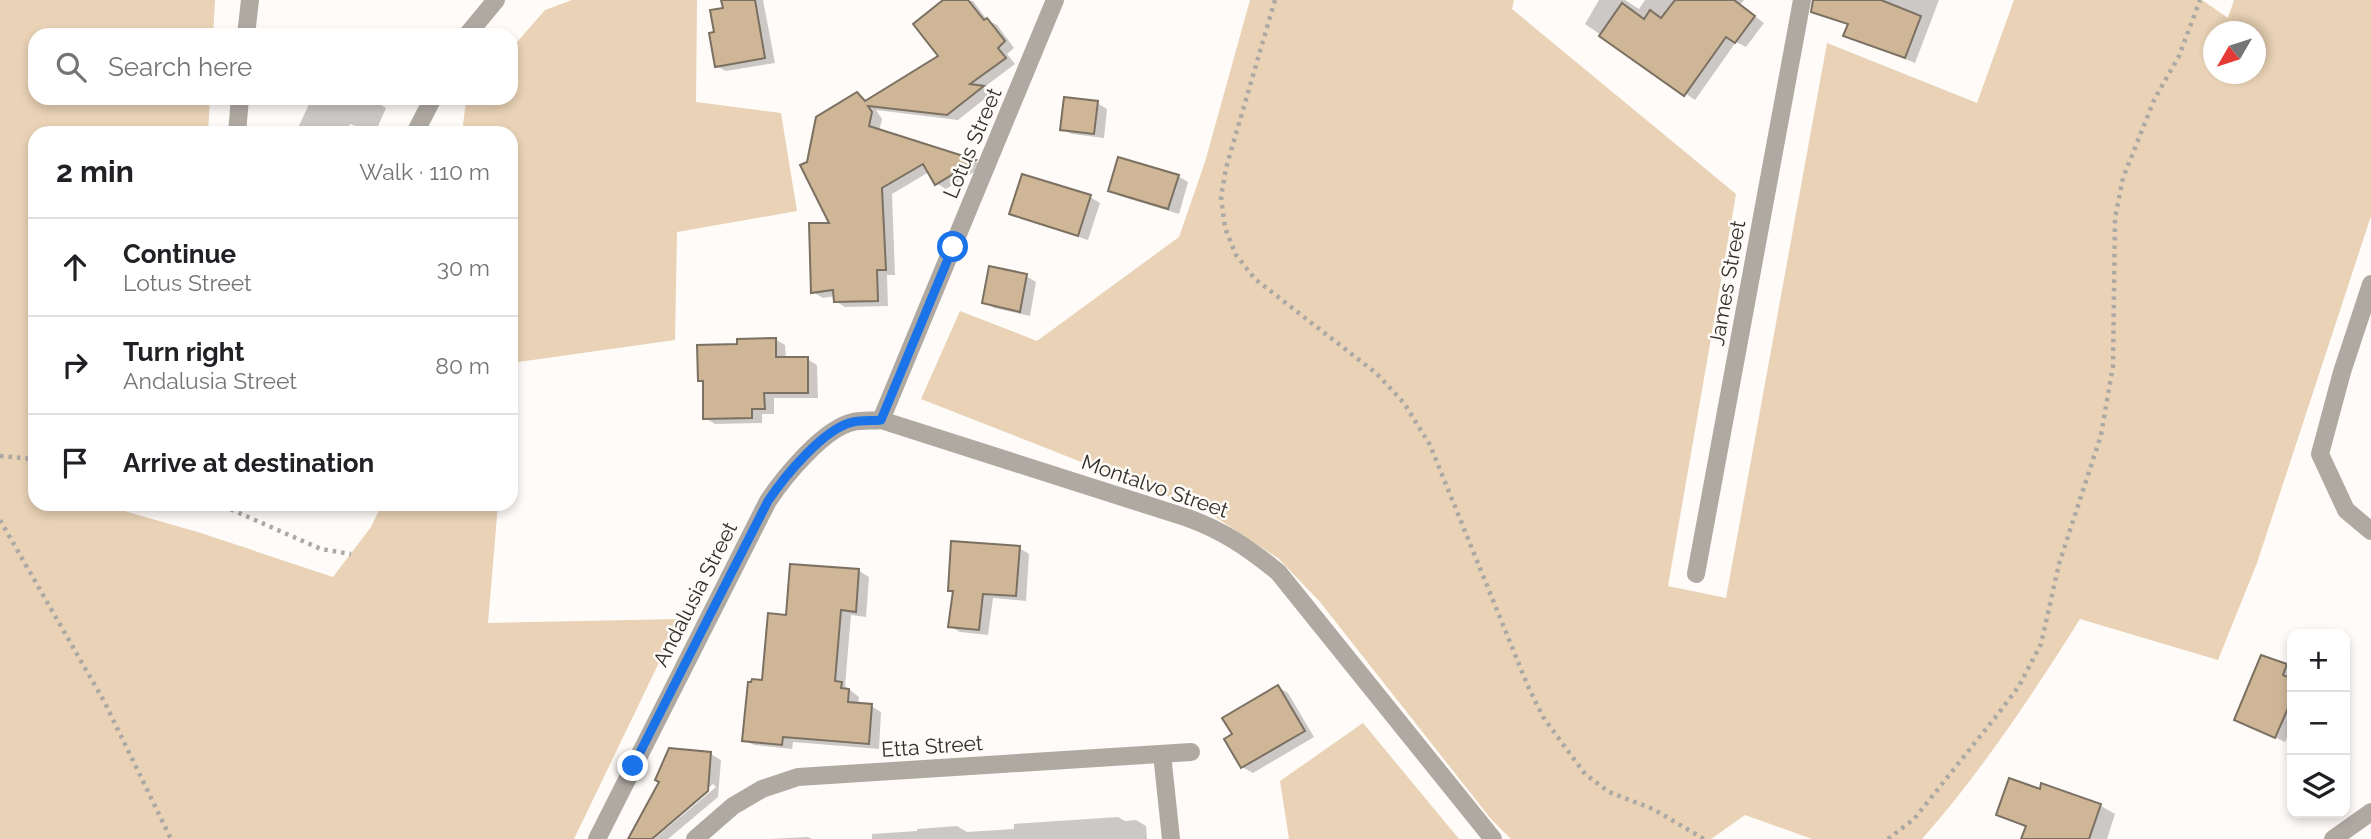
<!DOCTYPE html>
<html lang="en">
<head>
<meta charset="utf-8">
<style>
  :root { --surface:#fff; --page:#f2f2f2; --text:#202124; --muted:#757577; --line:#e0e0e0 }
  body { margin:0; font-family:Raleway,sans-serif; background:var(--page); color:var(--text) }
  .controls { position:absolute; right:21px; bottom:21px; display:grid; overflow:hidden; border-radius:14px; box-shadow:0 4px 10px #0003 }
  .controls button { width:63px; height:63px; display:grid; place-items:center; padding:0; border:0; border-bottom:2px solid var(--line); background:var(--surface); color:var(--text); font:35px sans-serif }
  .compass { position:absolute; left:2203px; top:21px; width:63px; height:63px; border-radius:50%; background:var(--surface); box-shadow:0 4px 10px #0003; rotate:231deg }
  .stop { position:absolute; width:21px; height:21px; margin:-16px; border:5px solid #1a73e8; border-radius:50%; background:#fff }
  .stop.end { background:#1a73e8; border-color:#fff; box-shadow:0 2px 7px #0008 }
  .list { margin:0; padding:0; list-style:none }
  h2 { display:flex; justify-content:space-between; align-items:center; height:91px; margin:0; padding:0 28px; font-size:30px }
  h2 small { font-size:23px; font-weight:400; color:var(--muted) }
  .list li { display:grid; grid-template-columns:46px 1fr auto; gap:21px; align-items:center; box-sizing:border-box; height:98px; padding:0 28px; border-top:2px solid var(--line) }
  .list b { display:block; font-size:26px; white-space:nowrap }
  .list p { margin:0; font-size:23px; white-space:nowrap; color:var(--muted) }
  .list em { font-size:23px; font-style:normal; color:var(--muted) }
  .icon { flex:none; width:38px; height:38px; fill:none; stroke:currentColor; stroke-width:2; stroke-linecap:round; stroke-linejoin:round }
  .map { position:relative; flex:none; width:2371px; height:839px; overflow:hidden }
  .search { position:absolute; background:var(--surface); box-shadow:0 4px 10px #0003; left:28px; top:28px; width:490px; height:77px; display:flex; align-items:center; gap:18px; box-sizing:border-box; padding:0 24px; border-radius:21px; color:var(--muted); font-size:26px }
  .panel { position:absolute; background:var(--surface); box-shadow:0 4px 10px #0003; left:28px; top:126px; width:490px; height:385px; border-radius:21px }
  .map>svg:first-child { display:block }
  .green { fill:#e9d2b5; fill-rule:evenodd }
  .shadow { fill:#0003 }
  .building { fill:#ceb697; stroke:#7b7061; stroke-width:2 }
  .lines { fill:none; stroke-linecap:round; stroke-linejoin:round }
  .path { stroke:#aca9a4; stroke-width:4.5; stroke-dasharray:3.5 5; stroke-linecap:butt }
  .minor { stroke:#afa9a2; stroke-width:18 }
  .route { stroke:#1a73e8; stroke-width:9 }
  .labels { text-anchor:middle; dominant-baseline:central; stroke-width:5; stroke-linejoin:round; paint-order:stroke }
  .street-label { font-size:21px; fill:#332e28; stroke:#fefbf8 }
</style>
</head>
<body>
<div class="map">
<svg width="2371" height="839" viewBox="0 0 2371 839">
  <rect width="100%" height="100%" fill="#fefbf8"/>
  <g class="green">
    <path d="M0 0H215L213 35H35V98H210L208 133H35V504H100L201 533 333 577 371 527 382 504H498L488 623 680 619 574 839H0Z"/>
    <path d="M572 0H697L696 102 781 113 797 211 677 232 675 340 511 363V133H462L466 101 468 98H511V49L545 10Z"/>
    <path d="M1250 0H1514L1512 9 1736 194 1668 586 1726 598 1827 43 1977 103 2014 0H2202L2228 18 2234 0H2371V216L2257 563 2218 660 2080 619C2032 695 1982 771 1922 839H1812L1745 815 1711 839H1511L1491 819 1320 602 1279 559 1206 511 921 399 960 311 1037 341 1179 237 1205 162ZM2214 32H2256V74H2214Z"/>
    <path d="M1363 723 1459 839H1289L1280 781Z"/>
  </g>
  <g class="shadow">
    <path d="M723 0H763L775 63 726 71 716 66V33L725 9Z"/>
    <path d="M956 0 973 1 987 20 997 25 1014 48 1007 54 1015 64 983 88 992 93 958 120 876 110 882 119 879 131 975 161 984 166 946 189 936 183 929 172 892 194 895 275H887L888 306 845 307 835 301V296L823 298 813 292 832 225 808 163 857 94 868 101 941 57Z"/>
    <path d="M1599 0H1625L1639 9 1645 0H1744L1740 5 1764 23 1746 47 1736 42 1695 100 1585 24Z"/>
    <path d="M1851 0H1939L1915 63 1846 35 1850 24Z"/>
    <path d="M323 30 334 35H320Z"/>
    <path d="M312 98H370L386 108 375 133 350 124 346 133H298L296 132Z"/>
    <path d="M1097 103 1107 109 1104 138 1072 134 1062 129Z"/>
    <path d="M1178 176 1188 182 1179 214 1120 196 1110 190Z"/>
    <path d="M1090 197 1100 203 1088 240 1021 219 1011 213Z"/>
    <path d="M1026 276 1036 282 1030 316 994 308 984 302Z"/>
    <path d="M775 339 785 345 786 359H807L817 365 818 398H774V414H762V423L715 424 705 418V383L700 380 739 346Z"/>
    <path d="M1019 548 1029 554 1026 601 993 598 988 635 960 632 950 626 955 593 949 590Z"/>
    <path d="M859 571 869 577 866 617 851 615 845 686 859 697 858 704 871 706 881 712 879 749 793 742 792 749 754 745 744 740 788 617Z"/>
    <path d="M2262 658 2292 669V726L2285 742 2236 720Z"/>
    <path d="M1278 687 1288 693 1314 737 1253 773 1242 767Z"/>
    <path d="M711 754 721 760 718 797 668 839H654L716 787 713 784 649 839H631L661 782Z"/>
    <path d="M2043 786 2101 806 2115 814 2107 839H2023L2027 828 1998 815 2041 791Z"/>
    <path d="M1118 817 1125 821 1136 820 1146 826 1147 839H872V834L917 831V829L957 826 967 832 1014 829V824Z"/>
    <path d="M808 837 812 839H769Z"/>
  </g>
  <g class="building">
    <path d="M721 0H755L765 58 715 67 709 33 714 32 710 10 723 8Z"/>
    <path d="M943 0H968L984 20 987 18 1005 41 998 48 1006 58 970 84 984 86 947 115 868 106 872 112 869 126 976 160 935 185 923 164 882 188 886 270H877L878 301 834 302 833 290 811 293 809 223H829L800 165 807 162 816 117 857 92 865 101 938 56 913 24Z"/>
    <path d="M1675 0H1734L1755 16 1735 43 1726 37 1684 96 1599 36 1622 3 1644 19 1650 10 1661 18Z"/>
    <path d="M1813 0H1881L1921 16 1905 58 1843 36 1848 24 1811 12Z"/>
    <path d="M1064 97 1098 101 1094 134 1060 130Z"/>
    <path d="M1118 157 1179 175 1168 209 1108 191Z"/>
    <path d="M1022 174 1091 195 1078 236 1009 214Z"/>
    <path d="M989 266 1027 274 1020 312 982 303Z"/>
    <path d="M776 338V357H808V393H764L765 409H752V418L703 419V381H698L697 345 737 344V339Z"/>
    <path d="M951 541 1020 546 1016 596 983 594 979 630 948 627 953 591H948Z"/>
    <path d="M790 564 859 569 856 612 841 610 835 681 842 682 841 688 849 689 848 702 872 704 869 744 783 737 782 745 742 741 748 682H751L752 679 762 680 768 613 786 615Z"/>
    <path d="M2261 655 2287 664 2283 675 2292 679V699L2275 738 2234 720Z"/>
    <path d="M1278 685 1305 731 1241 768 1224 739 1232 734 1222 718Z"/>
    <path d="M669 748 711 752 708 791 652 839H628L659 782 655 780Z"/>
    <path d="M2009 778 2040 789 2041 783 2101 804 2089 839H2021L2026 826 1996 815Z"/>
  </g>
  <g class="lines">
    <g class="path">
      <path d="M1275 0 1226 168 1221 197 1225 228 1236 255 1255 279 1376 373 1404 403 1430 445 1527 684 1543 717 1585 774 1609 792 1653 809 1704 839"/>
      <path d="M0 456 35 459"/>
      <path d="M180 504 230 509 321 549 351 554"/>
      <path d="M0 520 105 703 171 839"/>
      <path d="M1888 839 1914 819 1998 714 2019 686 2041 644 2059 564 2101 435 2113 366 2115 218 2123 178 2154 100 2179 56 2200 0"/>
    </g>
    <g class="minor">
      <path d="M246 35 250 0"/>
      <path d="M467 35 496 0"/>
      <path d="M237 133 240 98"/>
      <path d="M415 133 433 98"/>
      <path d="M2371 284 2342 372 2320 454 2346 510 2371 531"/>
      <path d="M881 420 1055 0"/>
      <path d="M1696 574 1802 0"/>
      <path d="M1162 754 1171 839"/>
      <path d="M597 839 768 501C784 477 824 428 853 422 862 420 872 421 881 420L1188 518C1224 531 1248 548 1278 572L1493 839"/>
      <path d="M695 839 733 806 762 789 798 777 1191 752"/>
      <path d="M2333 839 2371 812"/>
    </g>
  </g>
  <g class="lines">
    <path class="route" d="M633 766 768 501C784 477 824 428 853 422 862 420 872 421 881 420L953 247"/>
  </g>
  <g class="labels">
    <g class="street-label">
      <text transform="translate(972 143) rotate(-67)">Lotus Street</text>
      <text transform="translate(1727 283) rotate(-80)">James Street</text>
      <text transform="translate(1155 486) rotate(19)">Montalvo Street</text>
      <text transform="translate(695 594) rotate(-63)">Andalusia Street</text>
      <text transform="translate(932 746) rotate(-4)">Etta Street</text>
    </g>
  </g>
</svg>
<div class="controls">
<button>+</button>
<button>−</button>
<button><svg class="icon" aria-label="layers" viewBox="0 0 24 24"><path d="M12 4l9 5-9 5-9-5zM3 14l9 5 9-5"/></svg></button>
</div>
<svg class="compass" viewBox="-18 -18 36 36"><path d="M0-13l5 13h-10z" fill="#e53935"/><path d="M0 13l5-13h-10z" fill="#757577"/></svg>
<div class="stop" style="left:953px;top:247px"></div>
<div class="stop end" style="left:633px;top:766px"></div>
<div class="search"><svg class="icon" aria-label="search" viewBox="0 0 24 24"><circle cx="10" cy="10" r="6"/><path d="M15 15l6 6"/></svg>Search here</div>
<section class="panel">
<h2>2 min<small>Walk · 110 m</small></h2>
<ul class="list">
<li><svg class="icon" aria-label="ahead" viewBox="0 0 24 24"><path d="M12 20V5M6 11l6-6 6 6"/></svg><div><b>Continue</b><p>Lotus Street</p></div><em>30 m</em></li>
<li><svg class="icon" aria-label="right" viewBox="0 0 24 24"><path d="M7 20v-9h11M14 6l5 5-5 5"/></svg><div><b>Turn right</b><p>Andalusia Street</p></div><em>80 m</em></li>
<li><svg class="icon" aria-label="arrive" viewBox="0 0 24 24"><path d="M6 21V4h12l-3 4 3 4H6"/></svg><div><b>Arrive at destination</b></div></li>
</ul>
</section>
</div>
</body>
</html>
